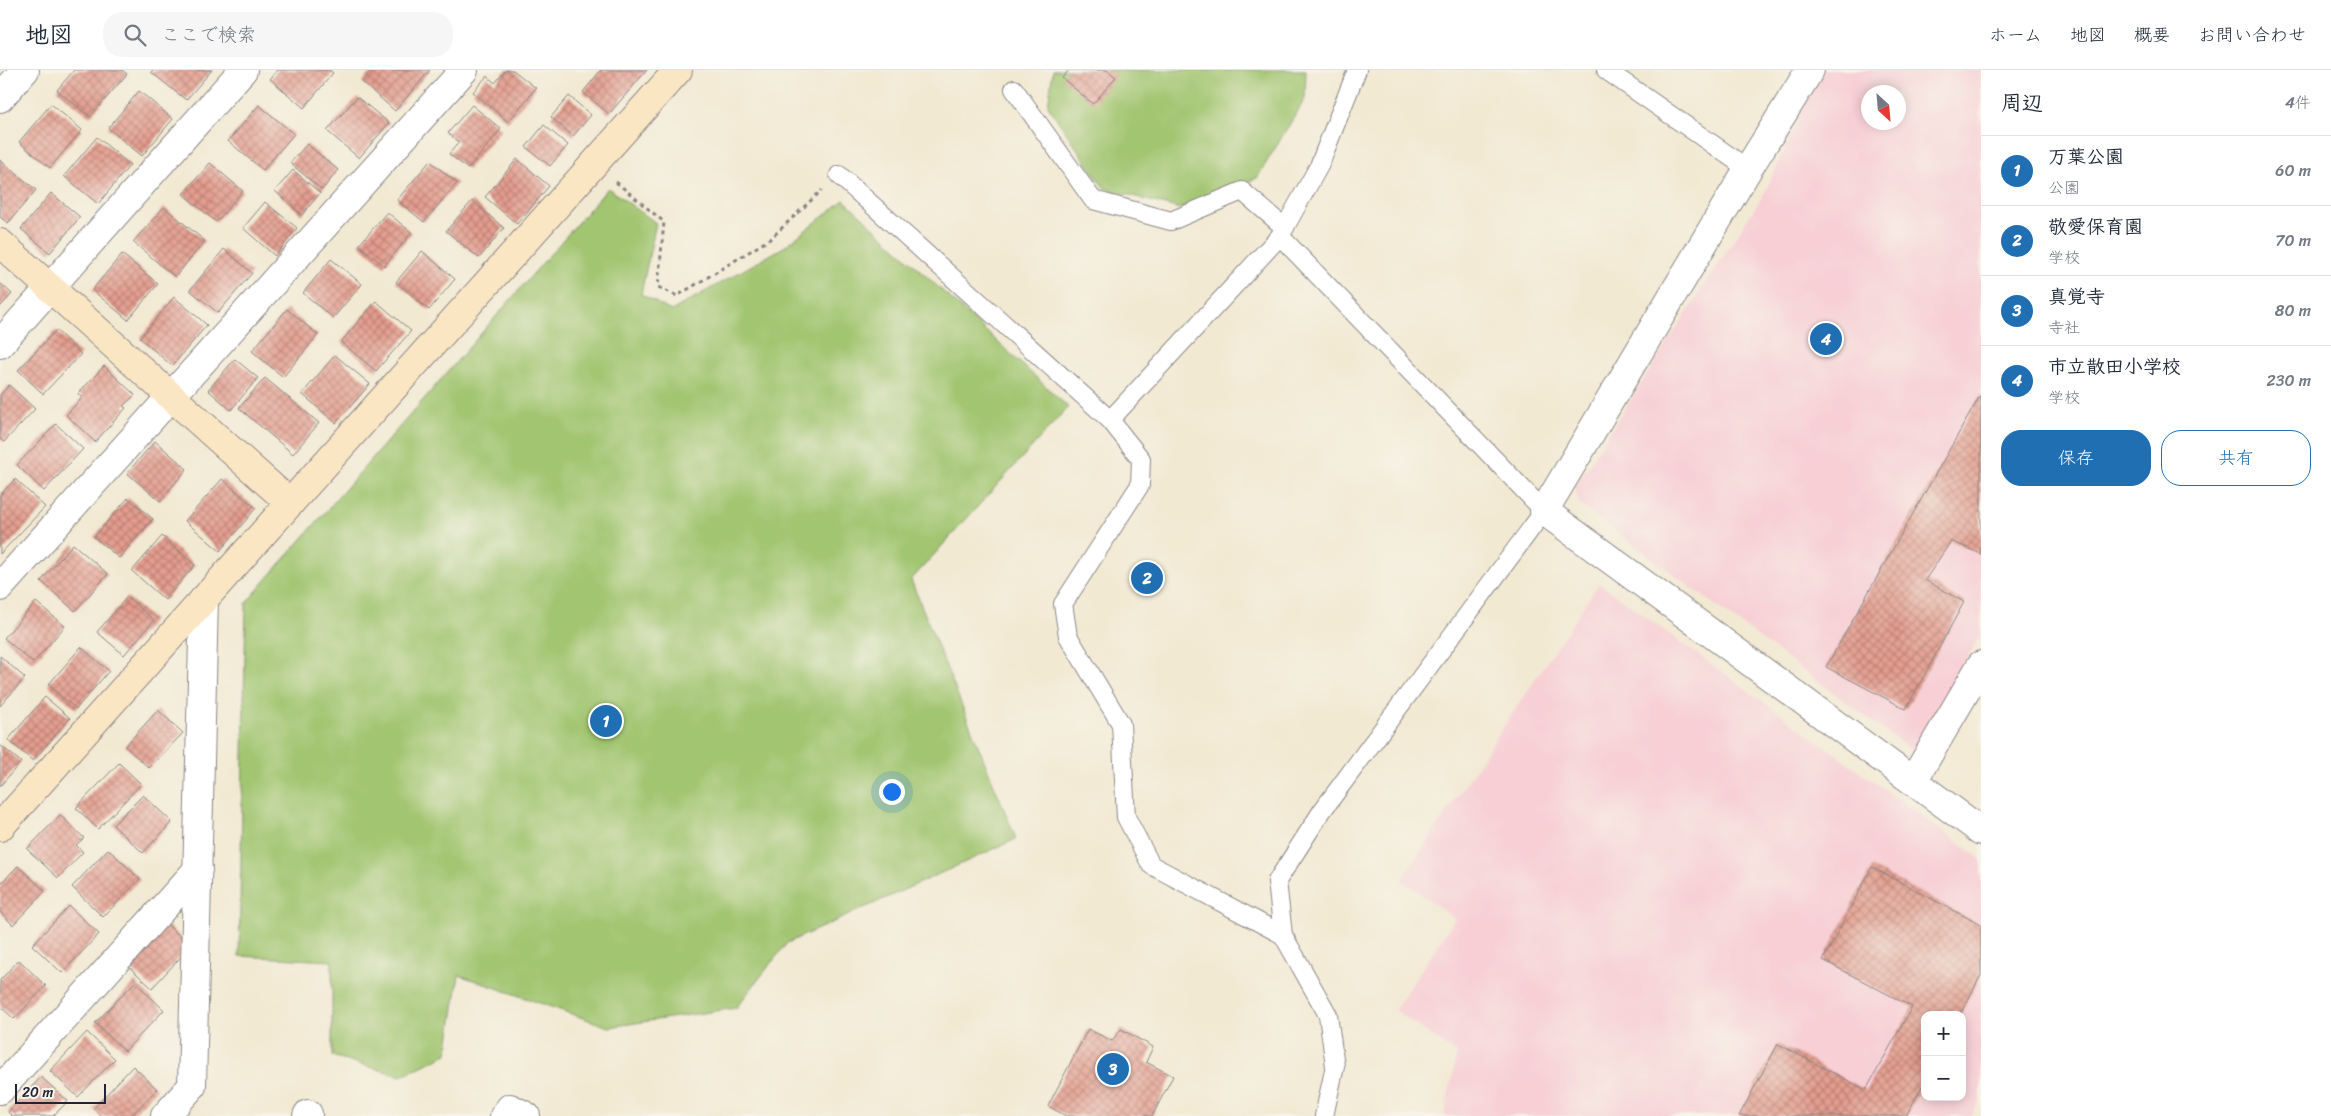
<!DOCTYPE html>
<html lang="ja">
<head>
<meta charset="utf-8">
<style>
  :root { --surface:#fff; --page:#f6f6f7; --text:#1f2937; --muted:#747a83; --line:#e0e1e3; --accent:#1f6fb2 }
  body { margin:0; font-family:Sriracha,"Klee One",sans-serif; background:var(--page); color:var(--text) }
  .controls { position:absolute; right:15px; bottom:15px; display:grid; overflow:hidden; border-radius:10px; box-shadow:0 2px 12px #0003 }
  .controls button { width:45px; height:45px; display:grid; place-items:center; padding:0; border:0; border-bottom:1px solid var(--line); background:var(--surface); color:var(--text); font:25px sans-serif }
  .compass { position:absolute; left:1861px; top:15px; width:45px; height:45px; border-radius:50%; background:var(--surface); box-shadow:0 2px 12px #0003; rotate:154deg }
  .scale { position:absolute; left:15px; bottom:12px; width:91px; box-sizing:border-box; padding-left:5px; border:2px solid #22223b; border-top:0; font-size:14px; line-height:18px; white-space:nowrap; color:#22223b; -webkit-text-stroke:4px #f7f3e8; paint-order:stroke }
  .you { position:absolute; left:891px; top:721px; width:18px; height:18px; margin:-12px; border:4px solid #fff; border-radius:50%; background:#1a73e8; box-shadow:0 0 0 8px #1a73e833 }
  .badge { display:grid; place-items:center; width:32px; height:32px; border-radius:50%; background:var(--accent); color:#fff; font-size:16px; font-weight:700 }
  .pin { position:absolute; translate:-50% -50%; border:2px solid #fff; box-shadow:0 1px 5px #0006 }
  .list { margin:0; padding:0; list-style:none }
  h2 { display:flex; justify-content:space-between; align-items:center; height:65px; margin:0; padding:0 20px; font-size:21px }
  h2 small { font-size:16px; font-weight:400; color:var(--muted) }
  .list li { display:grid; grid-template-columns:32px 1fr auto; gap:15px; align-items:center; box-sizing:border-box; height:70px; padding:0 20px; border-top:1px solid var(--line) }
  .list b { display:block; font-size:19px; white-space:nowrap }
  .list p { margin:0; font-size:16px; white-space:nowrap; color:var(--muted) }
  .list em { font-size:16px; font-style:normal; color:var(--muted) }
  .actions { display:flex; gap:10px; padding:15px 20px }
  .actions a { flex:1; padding:11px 0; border:1px solid var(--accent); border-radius:20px; text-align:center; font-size:18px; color:var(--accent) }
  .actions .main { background:var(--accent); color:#fff }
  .icon { flex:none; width:28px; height:28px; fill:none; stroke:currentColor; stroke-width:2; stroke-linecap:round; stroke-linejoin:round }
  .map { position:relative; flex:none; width:1981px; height:1046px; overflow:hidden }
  header { display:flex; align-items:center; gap:30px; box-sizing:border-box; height:70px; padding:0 25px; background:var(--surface); border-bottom:1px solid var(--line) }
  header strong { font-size:24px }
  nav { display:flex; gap:28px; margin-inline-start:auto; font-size:18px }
  .search { width:350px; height:45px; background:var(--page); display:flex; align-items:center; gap:12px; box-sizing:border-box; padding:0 18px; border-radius:20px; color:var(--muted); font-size:19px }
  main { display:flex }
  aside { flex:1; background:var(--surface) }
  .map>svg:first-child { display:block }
  .built { fill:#f7cfd5; fill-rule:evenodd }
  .green { fill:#a1c56f; stroke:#627455 }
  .building { fill:url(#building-cross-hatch) }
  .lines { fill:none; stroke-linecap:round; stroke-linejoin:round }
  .lane-casing { stroke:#8a8686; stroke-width:20 }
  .street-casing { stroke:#8a8686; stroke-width:30 }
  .secondary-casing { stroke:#8a8686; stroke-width:30 }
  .path { stroke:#8a8686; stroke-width:3; stroke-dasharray:4 4; stroke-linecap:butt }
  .lane { stroke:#fff; stroke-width:18 }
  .street { stroke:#fff; stroke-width:28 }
  .secondary { stroke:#fbe6c4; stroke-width:28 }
</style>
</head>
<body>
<header>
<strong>地図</strong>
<div class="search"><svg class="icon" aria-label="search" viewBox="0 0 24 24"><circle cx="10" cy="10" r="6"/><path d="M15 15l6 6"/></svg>ここで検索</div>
<nav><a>ホーム</a><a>地図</a><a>概要</a><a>お問い合わせ</a></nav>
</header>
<main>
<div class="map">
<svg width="1981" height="1046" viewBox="0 0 1981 1046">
  <defs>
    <pattern id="building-cross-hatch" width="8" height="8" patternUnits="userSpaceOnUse" patternTransform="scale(1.25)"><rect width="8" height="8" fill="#e49d8e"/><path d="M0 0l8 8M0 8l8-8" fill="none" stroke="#b88075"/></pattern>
  </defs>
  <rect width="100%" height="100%" fill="#f7f3e8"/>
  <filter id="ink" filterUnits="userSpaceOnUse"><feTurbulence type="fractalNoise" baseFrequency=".02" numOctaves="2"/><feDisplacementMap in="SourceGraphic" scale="10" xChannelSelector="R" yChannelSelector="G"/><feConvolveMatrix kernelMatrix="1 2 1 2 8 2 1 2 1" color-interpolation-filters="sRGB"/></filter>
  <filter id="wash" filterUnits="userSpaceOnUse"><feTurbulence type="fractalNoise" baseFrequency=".0096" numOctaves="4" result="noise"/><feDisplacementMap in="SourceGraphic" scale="20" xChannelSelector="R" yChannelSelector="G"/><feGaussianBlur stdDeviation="1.12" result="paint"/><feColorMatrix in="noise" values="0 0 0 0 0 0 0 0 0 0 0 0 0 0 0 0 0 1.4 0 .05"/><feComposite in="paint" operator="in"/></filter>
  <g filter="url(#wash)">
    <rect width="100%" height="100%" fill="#f2e9d2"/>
    <g class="built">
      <path d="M1821 0H1981V564L1912 681 1579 434 1575 416 1765 122ZM1868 22H1898V52H1868Z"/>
      <path d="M1599 513 1981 789V1027L1971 1046H1444L1457 984 1395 940 1455 849 1402 810ZM1925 945H1962V1027H1925Z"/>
    </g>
    <g class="green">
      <path d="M1053 0H1306L1305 29 1257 108 1180 139 1104 118 1048 36Z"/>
      <path d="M608 118 656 153 641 224 671 241 784 177 844 130 1068 337 911 510 1016 769 787 873 736 938 609 957 459 905 447 984 401 1006 332 986V891L239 886 246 533Z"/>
    </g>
    <g id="blocks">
      <g class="building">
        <path d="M74 0H122L127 4 90 47 57 20Z"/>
        <path d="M153 0H212L186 30 151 2Z"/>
        <path d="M278 0H329L333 3 304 38 270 9Z"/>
        <path d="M372 0H430L395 41 362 12Z"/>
        <path d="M506 0H513L536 18 508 52 473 22 487 6 495 13Z"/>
        <path d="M601 0H647L609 44 583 22Z"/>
        <path d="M1069 0H1107L1116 7 1093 34 1062 8Z"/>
        <path d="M139 21 173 49 142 86 108 58Z"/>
        <path d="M569 26 591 45 573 66 551 47Z"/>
        <path d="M357 27 389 53 359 88 327 61Z"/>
        <path d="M51 34 82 60 50 98 19 72Z"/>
        <path d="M259 35 294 64 263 100 228 71Z"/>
        <path d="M472 35 501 59 468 99 449 84 459 72 448 63Z"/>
        <path d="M544 55 568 75 550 96 526 77Z"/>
        <path d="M97 67 130 95 98 134 64 106Z"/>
        <path d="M307 74 338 100 322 120 290 93Z"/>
        <path d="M517 89 549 116 517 154 485 127Z"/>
        <path d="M0 90 36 120 8 153 0 147Z"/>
        <path d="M430 91 457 113 424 152 397 130Z"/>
        <path d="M210 93 243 121 216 152 183 124Z"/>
        <path d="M293 100 320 123 302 145 275 121Z"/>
        <path d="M51 123 80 147 50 183 21 159Z"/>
        <path d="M472 131 504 158 479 188 446 161Z"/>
        <path d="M265 132 297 158 275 186 243 158Z"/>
        <path d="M164 137 205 171 175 207 133 172Z"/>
        <path d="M387 142 412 163 384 196 359 175Z"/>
        <path d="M224 179 252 203 218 243 190 220Z"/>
        <path d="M422 181 455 209 429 240 396 212Z"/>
        <path d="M122 184 158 214 128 250 92 220Z"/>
        <path d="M331 189 362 214 333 248 303 223Z"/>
        <path d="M0 213 12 224 0 237Z"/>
        <path d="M174 227 207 255 172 296 140 268Z"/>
        <path d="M376 231 411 261 376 301 341 272Z"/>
        <path d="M287 239 318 265 283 307 252 281Z"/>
        <path d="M56 260 81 284 43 324 18 300Z"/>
        <path d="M335 285 370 314 336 353 302 324Z"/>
        <path d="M235 289 258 308 231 340 208 320Z"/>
        <path d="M104 296 135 325 123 336 126 338 95 372 66 345 82 328 78 324Z"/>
        <path d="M265 308 319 353 293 384 239 338Z"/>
        <path d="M9 315 35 339 4 372 0 369V325Z"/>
        <path d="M1981 324V484L1951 471 1925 510 1964 532 1906 639 1826 597Z"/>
        <path d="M56 354 83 379 44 421 17 395Z"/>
        <path d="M155 371 187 399 160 431 127 403Z"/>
        <path d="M15 409 45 437 0 484V425Z"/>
        <path d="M222 409 256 438 220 481 185 451Z"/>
        <path d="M128 428 153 449 119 488 94 467Z"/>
        <path d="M162 466 195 495 165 530 132 501Z"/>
        <path d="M73 474 108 504 75 541 41 511Z"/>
        <path d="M127 527 154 550 124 585 97 562Z"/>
        <path d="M36 532 65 556 33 593 4 568Z"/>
        <path d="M81 577 109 601 76 639 48 615Z"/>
        <path d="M0 586 25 608 0 636Z"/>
        <path d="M45 627 70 648 33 691 8 670Z"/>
        <path d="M158 640 183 663 149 698 125 676Z"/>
        <path d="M0 675 21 692 0 716Z"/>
        <path d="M119 693 141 714 98 759 76 738Z"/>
        <path d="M143 725 172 752 143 783 113 755Z"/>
        <path d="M60 745 84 768 76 775 83 782 58 808 27 779Z"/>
        <path d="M108 779 140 809 103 847 72 817Z"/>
        <path d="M18 796 45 821 13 855 0 842V814Z"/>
        <path d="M1872 797 1981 855V905L1960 945H1925V1011L1906 1046H1739L1778 974 1866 1020 1912 937 1823 890Z"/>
        <path d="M69 836 99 864 62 903 32 875Z"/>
        <path d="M164 852 191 876 152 918 125 893Z"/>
        <path d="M19 890 46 916 14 949 0 936V910Z"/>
        <path d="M135 912 164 940 125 981 95 953Z"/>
        <path d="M1088 959 1112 971 1121 959 1153 977 1146 992 1173 1006 1152 1046H1066L1048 1036Z"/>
        <path d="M87 962 115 989 78 1027 50 1001Z"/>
        <path d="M133 996 157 1019 131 1046H101L93 1039Z"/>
        <path d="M41 1007 68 1031 53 1046H12L8 1042Z"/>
      </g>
    </g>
  </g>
  <g filter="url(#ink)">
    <use href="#blocks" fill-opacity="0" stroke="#8a8686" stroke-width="1"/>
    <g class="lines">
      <defs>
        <g id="lane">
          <path d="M1606 0 1748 99"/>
          <path d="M1014 19 1093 130 1171 151 1242 121 1285 158"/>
          <path d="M839 105 1110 350"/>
          <path d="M1280 166 1544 441 1322 741 1277 811 1283 865 1328 945 1335 996 1324 1046"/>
          <path d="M1283 865 1151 795 1126 747 1121 654 1068 566 1063 534 1140 415 1141 389 1110 350 1280 166 1319 96 1357 0"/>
        </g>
        <g id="street">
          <path d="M1810 0 1748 99 1544 441 1981 761"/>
          <path d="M0 28 25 0"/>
          <path d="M0 274 243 0"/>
          <path d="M0 517 464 0"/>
          <path d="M1913 711 1981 595"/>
          <path d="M0 1020 198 799"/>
          <path d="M165 1046 192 1016 204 529"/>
          <path d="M307 1046 308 1044"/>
          <path d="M504 1046 510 1038 526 1046"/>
        </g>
        <g id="secondary">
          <path d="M0 173 290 433"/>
          <path d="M0 757 678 0"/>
        </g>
      </defs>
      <use href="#lane" class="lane-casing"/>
      <use href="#street" class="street-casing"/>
      <use href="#secondary" class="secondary-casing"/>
      <path class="path" d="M616 112 664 152 658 217 677 226 770 169 822 120"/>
      <use href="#lane" class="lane"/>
      <use href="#street" class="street"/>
      <use href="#secondary" class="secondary"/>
    </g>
  </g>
</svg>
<div class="controls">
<button>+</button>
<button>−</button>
</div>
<svg class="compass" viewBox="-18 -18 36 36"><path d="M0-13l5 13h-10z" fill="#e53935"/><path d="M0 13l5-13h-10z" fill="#747a83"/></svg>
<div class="scale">20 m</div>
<div class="you"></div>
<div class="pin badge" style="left:606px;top:651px">1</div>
<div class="pin badge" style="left:1147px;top:508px">2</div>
<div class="pin badge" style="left:1113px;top:999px">3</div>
<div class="pin badge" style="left:1826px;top:269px">4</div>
</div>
<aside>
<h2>周辺<small>4件</small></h2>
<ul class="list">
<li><span class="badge">1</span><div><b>万葉公園</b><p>公園</p></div><em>60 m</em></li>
<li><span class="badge">2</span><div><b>敬愛保育園</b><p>学校</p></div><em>70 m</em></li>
<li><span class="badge">3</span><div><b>真覚寺</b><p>寺社</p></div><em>80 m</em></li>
<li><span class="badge">4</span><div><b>市立散田小学校</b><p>学校</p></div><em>230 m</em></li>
</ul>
<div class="actions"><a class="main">保存</a><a>共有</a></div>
</aside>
</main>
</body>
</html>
